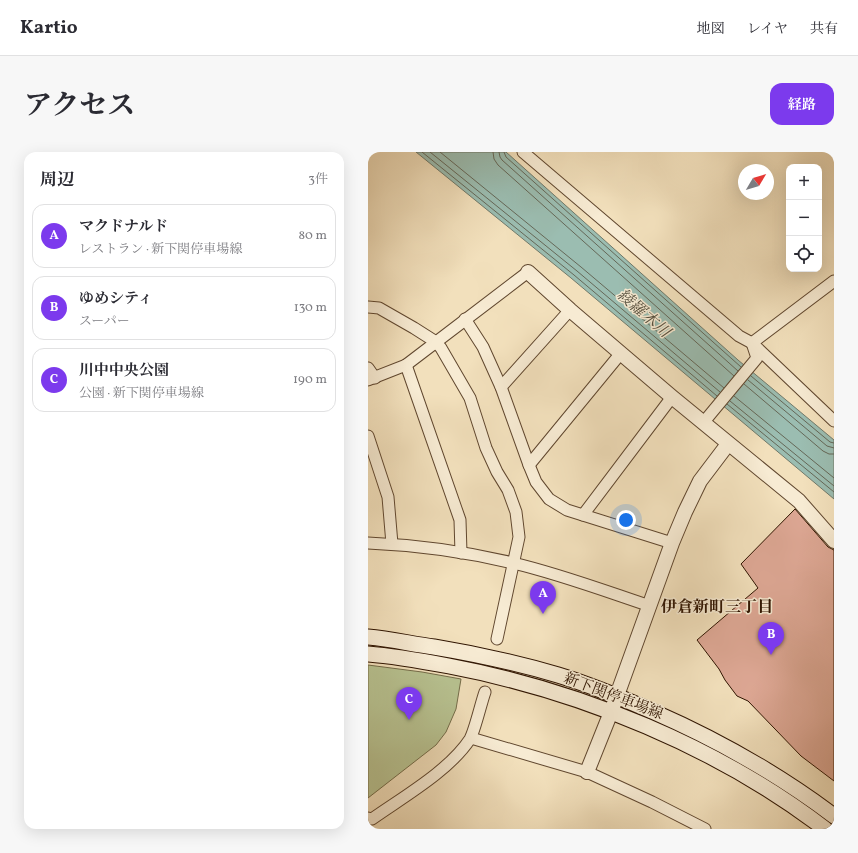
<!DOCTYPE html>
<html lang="ja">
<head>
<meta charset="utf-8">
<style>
  :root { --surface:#fff; --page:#f7f7f7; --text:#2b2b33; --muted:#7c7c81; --line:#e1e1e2; --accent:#7c3aed }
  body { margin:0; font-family:Vollkorn,"Noto Serif JP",serif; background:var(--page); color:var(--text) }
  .controls { position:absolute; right:12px; top:12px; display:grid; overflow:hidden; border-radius:8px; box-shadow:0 4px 16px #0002 }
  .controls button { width:36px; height:36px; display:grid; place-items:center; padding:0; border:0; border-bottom:1px solid var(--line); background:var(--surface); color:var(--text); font:20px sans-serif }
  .compass { position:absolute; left:370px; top:12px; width:36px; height:36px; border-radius:50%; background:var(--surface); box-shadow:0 4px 16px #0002; rotate:52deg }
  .you { position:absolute; left:258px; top:368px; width:14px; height:14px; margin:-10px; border:3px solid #fff; border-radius:50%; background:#1a73e8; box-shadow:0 0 0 6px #1a73e833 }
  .badge { display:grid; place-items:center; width:26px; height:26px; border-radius:50%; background:var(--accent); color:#fff; font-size:13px; font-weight:700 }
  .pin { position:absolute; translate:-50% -33px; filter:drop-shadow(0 1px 2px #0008) }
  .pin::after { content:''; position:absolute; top:21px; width:14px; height:12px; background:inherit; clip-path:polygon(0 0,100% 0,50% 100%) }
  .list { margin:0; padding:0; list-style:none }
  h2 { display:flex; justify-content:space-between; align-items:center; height:52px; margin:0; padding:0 16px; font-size:17px }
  h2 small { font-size:13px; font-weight:400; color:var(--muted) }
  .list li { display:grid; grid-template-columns:26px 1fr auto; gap:12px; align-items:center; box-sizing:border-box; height:64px; margin:0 8px 8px; padding:0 8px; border:1px solid var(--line); border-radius:12px }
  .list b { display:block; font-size:15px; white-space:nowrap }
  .list p { margin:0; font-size:13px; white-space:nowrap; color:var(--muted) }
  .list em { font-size:13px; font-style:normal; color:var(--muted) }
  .icon { flex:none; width:22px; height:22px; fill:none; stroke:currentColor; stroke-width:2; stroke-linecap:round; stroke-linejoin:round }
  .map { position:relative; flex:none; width:466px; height:677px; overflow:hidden; border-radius:12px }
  header { display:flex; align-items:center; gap:24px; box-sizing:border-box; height:56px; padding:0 20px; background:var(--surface); border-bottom:1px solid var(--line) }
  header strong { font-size:19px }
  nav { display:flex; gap:22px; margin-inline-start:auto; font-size:14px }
  .intro { display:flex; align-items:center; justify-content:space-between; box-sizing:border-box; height:96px; padding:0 24px }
  h1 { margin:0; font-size:28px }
  .button { padding:10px 18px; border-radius:12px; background:var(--accent); color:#fff; font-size:14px; font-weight:700 }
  main { display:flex; gap:24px; padding:0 24px }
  aside { flex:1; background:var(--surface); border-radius:12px; box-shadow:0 4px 16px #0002 }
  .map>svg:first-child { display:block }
  .green { fill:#b8c392; stroke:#746c49 }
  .water { fill:#9bbdb1; stroke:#70796a }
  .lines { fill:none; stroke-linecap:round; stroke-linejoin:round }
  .shore { stroke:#656858; stroke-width:1 }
  .building { fill:#dda794; stroke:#2f1400 }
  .minor-casing { stroke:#60472f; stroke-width:13 }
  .tertiary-casing { stroke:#60472f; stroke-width:16 }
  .secondary-casing { stroke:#2f1400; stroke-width:17 }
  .minor { stroke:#f7ebd3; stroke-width:11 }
  .tertiary { stroke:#f7ebd3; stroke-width:14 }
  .secondary { stroke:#f7ebd3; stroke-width:15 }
  .labels { text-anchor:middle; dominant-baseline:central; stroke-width:3; stroke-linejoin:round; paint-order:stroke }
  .street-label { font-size:15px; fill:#2f1400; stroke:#f7ebd3 }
  .water-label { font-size:16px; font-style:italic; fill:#554f3e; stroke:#f7ebd3 }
  .neighbourhood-label { font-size:16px; font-weight:bold; fill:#2f1400; stroke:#f7ebd3 }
</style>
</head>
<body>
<header>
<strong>Kartio</strong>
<nav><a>地図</a><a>レイヤ</a><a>共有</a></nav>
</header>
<div class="intro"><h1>アクセス</h1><a class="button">経路</a></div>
<main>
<aside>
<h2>周辺<small>3件</small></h2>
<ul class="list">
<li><span class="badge">A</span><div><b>マクドナルド</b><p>レストラン · 新下関停車場線</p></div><em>80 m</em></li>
<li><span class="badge">B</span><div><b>ゆめシティ</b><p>スーパー</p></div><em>130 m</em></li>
<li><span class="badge">C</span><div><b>川中中央公園</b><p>公園 · 新下関停車場線</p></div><em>190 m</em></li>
</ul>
</aside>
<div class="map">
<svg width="466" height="677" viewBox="0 0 466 677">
  <rect width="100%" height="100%" fill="#f2e0bc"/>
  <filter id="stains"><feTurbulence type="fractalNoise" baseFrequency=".005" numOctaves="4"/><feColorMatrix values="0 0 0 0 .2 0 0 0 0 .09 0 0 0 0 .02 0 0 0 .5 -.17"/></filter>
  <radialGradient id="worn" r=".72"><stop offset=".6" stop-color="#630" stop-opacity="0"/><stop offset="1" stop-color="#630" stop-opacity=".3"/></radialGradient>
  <path class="green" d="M0 513 54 520 93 527 88 557 78 580 68 593 0 646Z"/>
  <path class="water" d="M48 0H138L370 208 466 288V347L203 126Z"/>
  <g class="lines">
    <g class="shore">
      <path d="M54 0 206 123 349 244"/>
      <path d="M62 0 209 119 352 240"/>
      <path d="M72 0 213 115 356 236"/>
      <path d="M125 0 126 7 130 13 366 224"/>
      <path d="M131 0 132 5 134 8 370 219"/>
      <path d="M136 0 138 5 373 215"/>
      <path d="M383 224 462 290 466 291"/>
      <path d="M380 228 459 294 466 296"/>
      <path d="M376 232 455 299 461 302H466"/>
      <path d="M366 244 466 326"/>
      <path d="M362 249 466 334"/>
      <path d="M359 252 466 340"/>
    </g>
  </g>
  <path class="building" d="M427 357 460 395 466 398V629L433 604 380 549 369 544 357 528 351 517 329 488 390 436 373 412Z"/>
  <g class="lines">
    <defs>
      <g id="minor">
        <path d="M155 0 371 184 384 191 466 269"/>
        <path d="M0 155 11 156 46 176 68 190 73 196 102 246 118 296 129 320 140 338 148 360 151 385 129 487"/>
        <path d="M97 167 115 195 133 235 161 313 168 330 181 347 199 358 304 391"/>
        <path d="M384 191 466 129"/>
        <path d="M38 213 92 368 93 401"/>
        <path d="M0 216 7 226"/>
        <path d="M0 228 38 213 160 120"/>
        <path d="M133 235 202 158"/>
        <path d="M335 271 389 206 385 194"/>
        <path d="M0 284 20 345 24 392"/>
        <path d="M161 313 253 201"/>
        <path d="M215 363 304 245"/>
        <path d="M0 391C47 393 99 400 145 411 192 422 237 439 282 454"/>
        <path d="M103 586 219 620 284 650 337 677"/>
        <path d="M0 666 4 667C35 645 81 619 102 587 107 578 113 551 117 540"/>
      </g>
      <g id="tertiary">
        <path d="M160 120 202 158 304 245 431 349 466 389"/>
        <path d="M219 620 243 560 304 391 317 360 332 329 360 292"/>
      </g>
      <g id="secondary">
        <path d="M0 485C22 487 44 492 66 495 108 502 149 511 190 523 223 533 254 546 286 560 350 588 410 622 466 664"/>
        <path d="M0 502C27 504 54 509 81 514 213 539 350 595 457 677"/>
      </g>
    </defs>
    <use href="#minor" class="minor-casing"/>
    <use href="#tertiary" class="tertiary-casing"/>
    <use href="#secondary" class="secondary-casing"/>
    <use href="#minor" class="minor"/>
    <use href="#tertiary" class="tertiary"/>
    <use href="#secondary" class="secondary"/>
  </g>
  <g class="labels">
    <g class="street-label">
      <text transform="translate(245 545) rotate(21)">新下関停車場線</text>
    </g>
    <g class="water-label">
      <text transform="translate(275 162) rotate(41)">綾羅木川</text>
    </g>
    <g class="neighbourhood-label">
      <text x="349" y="456">伊倉新町三丁目</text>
    </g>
  </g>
  <rect width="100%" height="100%" filter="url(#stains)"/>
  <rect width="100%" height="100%" fill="url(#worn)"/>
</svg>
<div class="controls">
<button>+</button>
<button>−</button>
<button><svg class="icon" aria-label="locate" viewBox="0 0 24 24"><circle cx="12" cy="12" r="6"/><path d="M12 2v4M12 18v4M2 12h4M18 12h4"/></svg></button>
</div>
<svg class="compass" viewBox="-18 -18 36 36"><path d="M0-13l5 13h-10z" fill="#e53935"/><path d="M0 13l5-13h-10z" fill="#7c7c81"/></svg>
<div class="you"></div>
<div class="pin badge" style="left:175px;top:462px">A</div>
<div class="pin badge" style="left:403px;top:503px">B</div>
<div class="pin badge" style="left:41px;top:568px">C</div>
</div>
</main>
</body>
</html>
